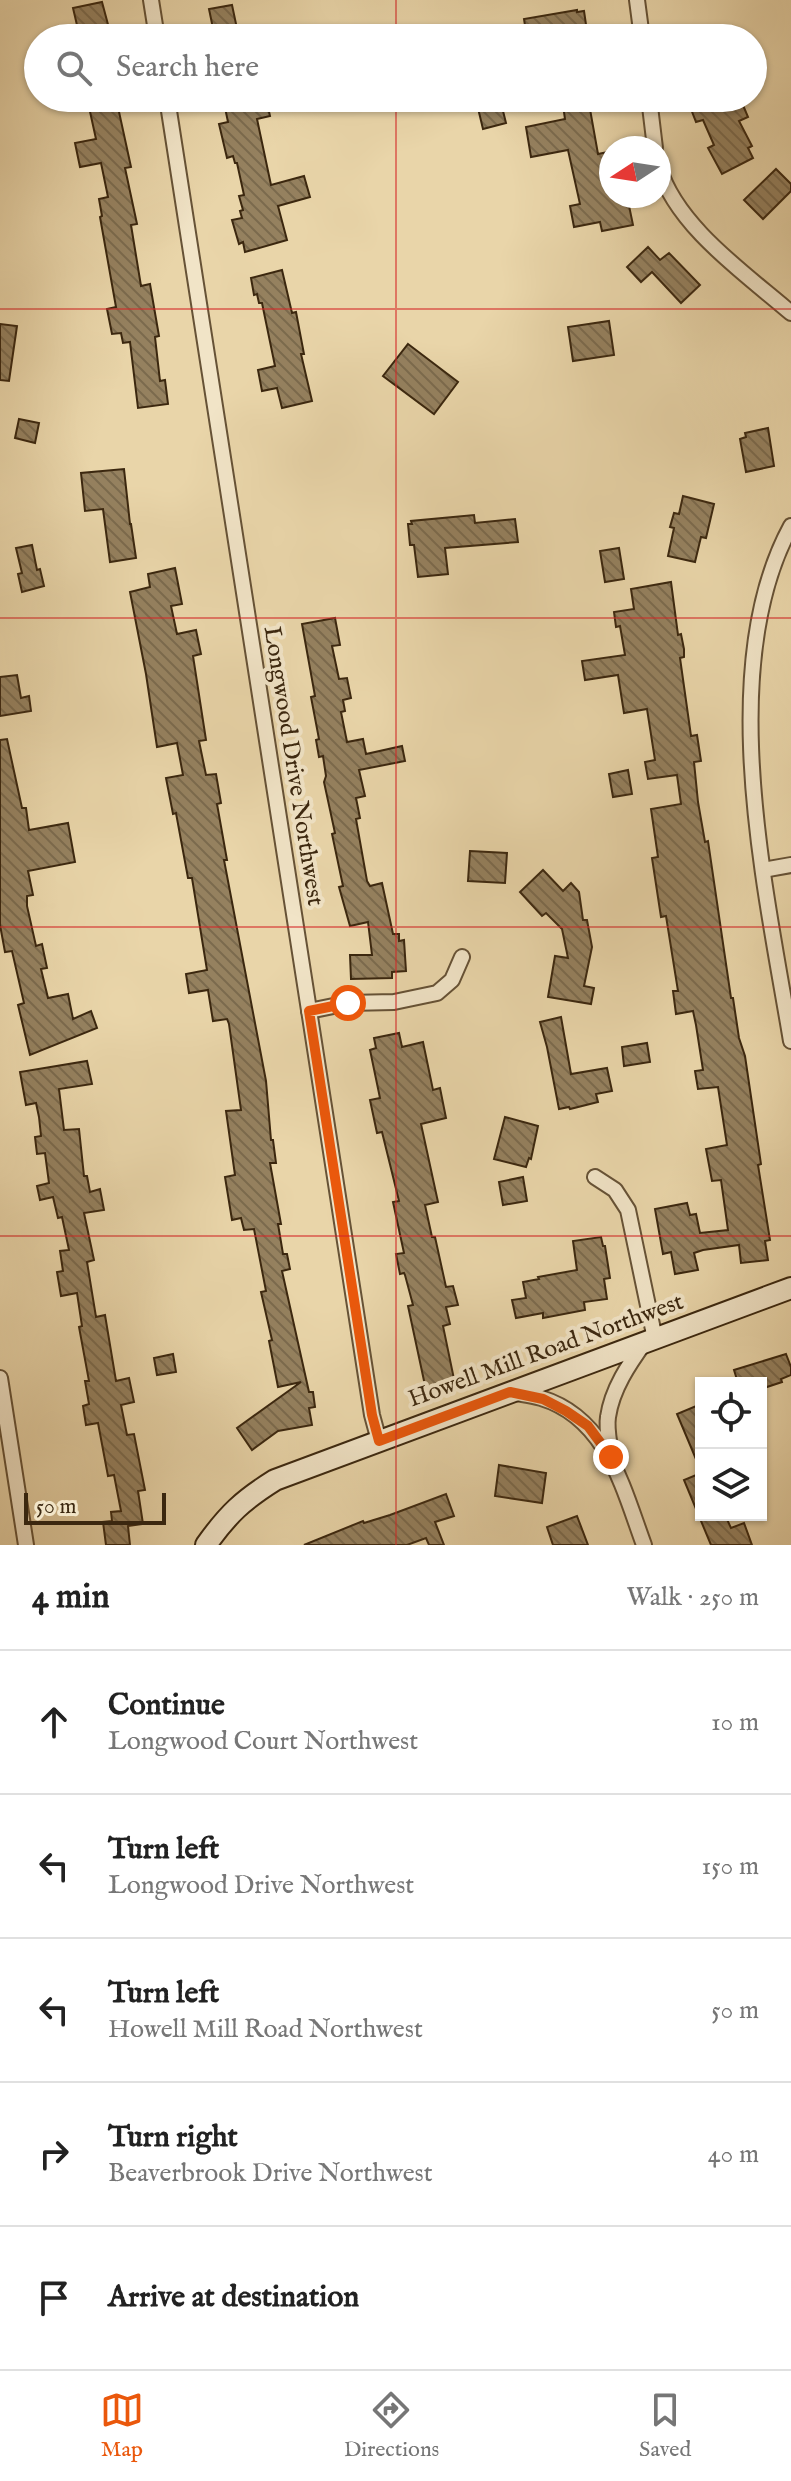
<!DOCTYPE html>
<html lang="en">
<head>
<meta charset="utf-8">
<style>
  :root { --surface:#fff; --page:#f2f2f2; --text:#222; --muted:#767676; --line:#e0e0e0; --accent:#ea580c }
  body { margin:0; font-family:"IM FELL English",serif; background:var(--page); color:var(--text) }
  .controls { position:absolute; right:24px; bottom:24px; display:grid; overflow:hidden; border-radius:0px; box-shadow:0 2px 6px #0004 }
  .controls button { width:72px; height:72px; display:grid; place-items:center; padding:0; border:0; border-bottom:2px solid var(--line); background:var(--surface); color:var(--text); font:40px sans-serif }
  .compass { position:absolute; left:599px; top:136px; width:72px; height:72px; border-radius:50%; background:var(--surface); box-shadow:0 2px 6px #0004; rotate:258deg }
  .scale { position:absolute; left:24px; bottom:20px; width:142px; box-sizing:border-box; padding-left:8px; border:4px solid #3b270f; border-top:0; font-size:22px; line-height:28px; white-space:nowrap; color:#3b270f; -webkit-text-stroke:6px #f1e4c7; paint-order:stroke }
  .stop { position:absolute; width:24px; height:24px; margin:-18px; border:6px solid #ea580c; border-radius:50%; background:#fff }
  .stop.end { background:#ea580c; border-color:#fff; box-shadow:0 2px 8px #0008 }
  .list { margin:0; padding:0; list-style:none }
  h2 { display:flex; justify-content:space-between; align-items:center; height:104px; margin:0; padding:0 32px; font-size:34px }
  h2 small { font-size:26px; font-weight:400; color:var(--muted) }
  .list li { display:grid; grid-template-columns:52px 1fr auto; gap:24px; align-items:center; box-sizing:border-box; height:144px; padding:0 32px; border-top:2px solid var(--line) }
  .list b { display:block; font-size:30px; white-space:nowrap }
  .list p { margin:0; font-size:26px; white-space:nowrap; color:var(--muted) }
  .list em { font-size:26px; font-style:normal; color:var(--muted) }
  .icon { flex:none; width:44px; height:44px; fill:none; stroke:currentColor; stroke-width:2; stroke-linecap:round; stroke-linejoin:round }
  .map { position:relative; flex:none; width:791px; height:1545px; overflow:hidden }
  .search { position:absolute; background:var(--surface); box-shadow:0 2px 6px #0004; left:24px; right:24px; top:24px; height:88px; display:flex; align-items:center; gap:20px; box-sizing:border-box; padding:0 28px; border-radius:44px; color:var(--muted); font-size:30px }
  .sheet { height:824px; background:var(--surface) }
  nav { display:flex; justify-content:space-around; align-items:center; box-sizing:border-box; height:112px; border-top:2px solid var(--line); background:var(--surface); font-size:22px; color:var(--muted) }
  nav a { display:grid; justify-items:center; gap:4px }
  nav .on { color:var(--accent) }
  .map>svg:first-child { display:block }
  .building { fill:url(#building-back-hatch); stroke:#3b270f; stroke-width:2 }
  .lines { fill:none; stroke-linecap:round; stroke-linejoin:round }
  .street-casing { stroke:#665236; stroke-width:18 }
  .secondary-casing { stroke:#3b270f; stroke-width:24 }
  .street { stroke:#f1e4c7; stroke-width:14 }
  .secondary { stroke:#f1e4c7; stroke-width:20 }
  .route { stroke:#ea580c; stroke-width:10 }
  .grid { fill:none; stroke:#d62828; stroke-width:2; stroke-opacity:0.55 }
  .labels { text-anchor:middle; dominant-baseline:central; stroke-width:8; stroke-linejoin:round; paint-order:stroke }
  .street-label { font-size:24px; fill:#3b270f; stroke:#f1e4c7 }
</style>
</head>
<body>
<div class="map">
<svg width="791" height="1545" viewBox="0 0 791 1545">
  <defs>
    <pattern id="building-back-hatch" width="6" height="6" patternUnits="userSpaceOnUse" patternTransform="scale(2)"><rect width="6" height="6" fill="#95815f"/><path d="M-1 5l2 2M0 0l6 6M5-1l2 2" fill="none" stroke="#7b6a4d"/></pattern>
  </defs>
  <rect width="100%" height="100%" fill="#e9d5a9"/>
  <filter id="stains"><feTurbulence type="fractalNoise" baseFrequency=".0025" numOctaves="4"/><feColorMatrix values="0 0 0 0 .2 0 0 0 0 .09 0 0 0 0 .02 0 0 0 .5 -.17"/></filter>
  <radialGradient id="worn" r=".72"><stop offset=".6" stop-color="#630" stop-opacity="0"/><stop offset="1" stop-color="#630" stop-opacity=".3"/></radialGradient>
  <g class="building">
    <path d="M102 2 110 32 80 38 73 8Z"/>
    <path d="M232 5 239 38H215L209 9Z"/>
    <path d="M577 10V12L584 11 588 38H527L524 19Z"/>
    <path d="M87 98H116L131 167 125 168 137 224 131 225 141 286 150 284 159 336 155 337 160 381 165 380 168 404 138 408 130 342 123 343 121 333 112 334 107 309 116 307 100 217 102 216 99 199 108 197 101 163 80 167 75 143 96 139Z"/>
    <path d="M223 98H266L270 116 257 119 271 185 304 176 310 197 278 206 287 240 245 252 243 242 239 244 232 220 242 218 240 211 243 210 239 196 244 195 237 163H235L233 156 227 158 219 124 228 122Z"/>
    <path d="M562 98H588L598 154 608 152 611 165V196H627L633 225 602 231 600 222 574 227 570 206 580 204 568 150 531 157 526 127 565 119Z"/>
    <path d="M717 98H740L748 117 739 121 752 146 748 148 753 158 722 174 708 148 714 145 703 120 696 122 691 109Z"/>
    <path d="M500 99 506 123 483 129 477 104Z"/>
    <path d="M776 169 791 184V191L763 219 744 200Z"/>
    <path d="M648 247 660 260 669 253 700 285 681 303 652 272 641 282 627 267Z"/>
    <path d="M282 270 292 313 296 312 304 354H301L312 401 282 408 277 388 262 391 258 370 275 366 262 303H259L257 294 254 295 251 278Z"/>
    <path d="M609 321 614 355 573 361 568 327Z"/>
    <path d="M0 324 17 326 9 381 0 380Z"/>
    <path d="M408 344 458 382 434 414 383 376Z"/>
    <path d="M19 419 39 423 35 443 15 438Z"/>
    <path d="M768 428 774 466 746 472 740 439 746 437 745 433Z"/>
    <path d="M124 469 130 524H131L136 558 110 562 103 509 85 511 81 473Z"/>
    <path d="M683 496 714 504 706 538 701 537 695 562 668 556 674 528 670 527 674 513 679 514Z"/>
    <path d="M474 515 475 523 515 519 518 542 445 548 448 574 418 577 414 545H410L408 524H412L411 521Z"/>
    <path d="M32 545 37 570 40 569 44 586 22 592 18 574 22 573 16 548Z"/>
    <path d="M619 548 624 579 605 582 600 551Z"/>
    <path d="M175 568 182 604 171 606 177 634 196 630 201 654 193 656 206 740 199 741 206 775 216 774 221 803 217 804 227 860H224L266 1081 271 1140H273L276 1163H270L281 1224H278L283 1254H287L290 1269 282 1271 309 1392H313L315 1407 309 1408 312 1425 278 1431 252 1450 237 1428 301 1382 278 1387 269 1341 272 1340 261 1292 266 1291 254 1229 244 1230 241 1218 232 1220 225 1177 235 1175 226 1111 241 1110 229 1024 227 1019 213 1021 208 990 189 993 186 974 207 970 192 878H188L176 813 173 814 166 778 183 775 177 743 157 747 146 674 130 592 150 587 148 574Z"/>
    <path d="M671 582 678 635 681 634 684 649V657L680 658 691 736 697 735 701 761 694 762 698 802 705 842 708 841 731 998H733L739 1038 745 1056 761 1164 758 1165 770 1240 765 1241 768 1260 741 1263 739 1245 703 1250 694 1253 698 1270 675 1274 671 1252 663 1254 655 1209 687 1203 690 1215 696 1214 700 1233 728 1230 721 1180 712 1181 706 1149 727 1145 718 1087 698 1089 695 1071 703 1070 696 1025 693 1011 676 1014 673 991H678L666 916 661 917 652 858 658 857 651 809 681 804 677 775 648 779 645 762 655 760 647 709 624 713 618 675 585 680 582 661 625 655 620 626 616 627 614 612 634 609 631 589Z"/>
    <path d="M335 618 340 645 332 646 339 679 347 678 351 698 343 700 345 711 341 712 347 742 363 739 366 754 402 746 405 761 359 770 365 796 356 798 360 818 356 819 367 881 370 886 382 883 393 934H399V941L404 940 406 971 392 972V978L351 979 350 955H372L368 922 350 926 339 887 343 886 332 834 335 833 324 782 326 776 323 756 319 757 316 740 319 739 311 697 315 696 302 624Z"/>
    <path d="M17 675 21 698 29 696 31 711 0 716V677Z"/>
    <path d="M7 739 22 808H26L29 830 68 823 75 862 28 871 33 895 27 896V906L36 946 42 944 47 968 41 969 48 998 68 994 73 1019 91 1011 97 1028 30 1055 18 1005 24 1003 12 951 5 952 0 925V740Z"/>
    <path d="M628 770 632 794 613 797 609 774Z"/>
    <path d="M470 851 507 853 505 883 468 881Z"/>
    <path d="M543 870 563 891 571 883 579 892 583 920H587L592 947 584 986 594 988 591 1004 548 997 555 956 568 958 562 929 546 913 542 916 520 892Z"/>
    <path d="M561 1017 571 1074 607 1068 612 1091 596 1094 598 1102 570 1109 569 1107 559 1109 547 1047 540 1022Z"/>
    <path d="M399 1033 402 1047 423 1042 433 1090 440 1088 446 1118 421 1124 438 1202 425 1205 432 1237H435L446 1287 453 1286 458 1305 446 1307 450 1324 443 1326 455 1384 426 1390 408 1306 413 1305 405 1275 404 1273 400 1274 396 1254 404 1253 393 1202 399 1201 382 1132 377 1133 370 1100 380 1098 370 1050 376 1048 374 1038Z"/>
    <path d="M647 1043 650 1062 624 1066 622 1047Z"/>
    <path d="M87 1061 92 1084 59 1089 64 1130 79 1129 84 1176H87L90 1192 100 1189 104 1210 84 1213 94 1260 87 1262 96 1317 105 1315 116 1381 129 1378 134 1402 121 1405 127 1435 134 1434 145 1490 138 1491 143 1524 128 1526 130 1545H106L103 1522 112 1521 111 1512 121 1511 114 1475 108 1476 98 1423 86 1425 83 1406 89 1404 85 1381H89L79 1327 82 1326 77 1293 61 1296 57 1272 63 1271 60 1251 69 1250 62 1217 58 1218 53 1197 40 1200 37 1186 49 1183 45 1153 37 1154 35 1137 41 1136 39 1117 36 1103 26 1105 20 1072Z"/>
    <path d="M505 1117 538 1126 531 1159 529 1158 526 1167 494 1159Z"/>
    <path d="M523 1177 527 1201 503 1205 499 1182Z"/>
    <path d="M601 1237 603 1246H605L610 1278 604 1279 607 1299 584 1302 585 1310 543 1318V1313L516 1318 512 1300 526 1298 523 1282 539 1279 538 1277 577 1270 573 1241Z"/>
    <path d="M173 1354 176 1372 157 1375 154 1358Z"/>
    <path d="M786 1354 791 1367V1375L781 1379 782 1382 761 1389V1383H738L734 1370Z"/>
    <path d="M701 1404V1471L677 1414Z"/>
    <path d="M499 1465 546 1473 542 1503 495 1496Z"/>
    <path d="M701 1473V1515H725L731 1528 744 1523 752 1545H711L684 1480Z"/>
    <path d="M446 1494 454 1516 435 1522 444 1545H429L426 1538 407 1545H304L363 1521 364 1523 390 1515Z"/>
    <path d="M577 1516 588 1545H553L547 1527Z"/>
  </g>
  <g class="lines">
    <defs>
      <g id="street">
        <path d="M151 0 157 38"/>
        <path d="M637 0 642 38"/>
        <path d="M167 98 372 1415 379 1441"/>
        <path d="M649 98 655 148"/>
        <path d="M659 167C676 226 746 274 791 313"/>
        <path d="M791 526C714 667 766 890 791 1041"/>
        <path d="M763 870 791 865"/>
        <path d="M309 1011 348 1003 394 1002 437 993 452 980 462 957"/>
        <path d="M595 1177 615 1190 628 1210 655 1339"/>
        <path d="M0 1378 26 1545"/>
        <path d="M510 1392C520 1394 531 1395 541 1398 607 1418 623 1488 644 1545"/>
        <path d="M611 1456C610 1444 606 1429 608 1417 612 1389 629 1364 645 1342"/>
      </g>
      <path id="secondary" d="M206 1545C228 1514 243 1500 275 1480L791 1288"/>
    </defs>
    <use href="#street" class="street-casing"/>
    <use href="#secondary" class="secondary-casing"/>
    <use href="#street" class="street"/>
    <use href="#secondary" class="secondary"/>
  </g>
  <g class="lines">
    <path class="route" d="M348 1003 309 1011 372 1415 379 1441 510 1392 543 1399 566 1411 588 1426 611 1457"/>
  </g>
  <path class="grid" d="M396 0V38M396 98V1545M0 309H791M0 618H791M0 927H791M0 1236H791"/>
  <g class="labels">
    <g class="street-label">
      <text transform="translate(293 766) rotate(81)">Longwood Drive Northwest</text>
      <text transform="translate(546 1351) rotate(-20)">Howell Mill Road Northwest</text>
    </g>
  </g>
  <rect width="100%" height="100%" filter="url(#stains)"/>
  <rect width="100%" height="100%" fill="url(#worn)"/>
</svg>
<div class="controls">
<button><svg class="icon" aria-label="locate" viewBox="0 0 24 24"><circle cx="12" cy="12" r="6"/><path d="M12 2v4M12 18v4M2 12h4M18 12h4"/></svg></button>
<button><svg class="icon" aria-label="layers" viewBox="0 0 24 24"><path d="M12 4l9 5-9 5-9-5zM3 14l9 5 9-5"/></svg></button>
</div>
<svg class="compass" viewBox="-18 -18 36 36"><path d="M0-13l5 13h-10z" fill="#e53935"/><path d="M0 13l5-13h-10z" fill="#767676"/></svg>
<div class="scale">50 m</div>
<div class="stop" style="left:348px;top:1003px"></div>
<div class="stop end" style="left:611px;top:1457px"></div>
<div class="search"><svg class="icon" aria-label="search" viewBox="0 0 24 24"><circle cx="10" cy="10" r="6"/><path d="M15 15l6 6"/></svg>Search here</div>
</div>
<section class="sheet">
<h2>4 min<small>Walk · 250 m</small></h2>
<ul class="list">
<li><svg class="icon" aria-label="ahead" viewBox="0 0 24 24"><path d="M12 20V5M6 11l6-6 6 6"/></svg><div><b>Continue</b><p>Longwood Court Northwest</p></div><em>10 m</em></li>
<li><svg class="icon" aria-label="left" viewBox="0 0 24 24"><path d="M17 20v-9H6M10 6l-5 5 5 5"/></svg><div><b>Turn left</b><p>Longwood Drive Northwest</p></div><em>150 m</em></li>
<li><svg class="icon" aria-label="left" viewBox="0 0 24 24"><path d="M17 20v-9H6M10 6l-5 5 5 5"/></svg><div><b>Turn left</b><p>Howell Mill Road Northwest</p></div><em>50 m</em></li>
<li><svg class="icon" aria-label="right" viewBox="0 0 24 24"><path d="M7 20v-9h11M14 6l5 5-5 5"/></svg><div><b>Turn right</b><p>Beaverbrook Drive Northwest</p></div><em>40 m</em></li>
<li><svg class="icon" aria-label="arrive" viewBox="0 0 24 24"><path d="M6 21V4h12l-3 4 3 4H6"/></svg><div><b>Arrive at destination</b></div></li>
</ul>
</section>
<nav>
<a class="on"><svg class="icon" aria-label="map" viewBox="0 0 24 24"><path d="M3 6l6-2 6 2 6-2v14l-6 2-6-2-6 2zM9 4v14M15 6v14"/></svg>Map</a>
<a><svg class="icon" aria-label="directions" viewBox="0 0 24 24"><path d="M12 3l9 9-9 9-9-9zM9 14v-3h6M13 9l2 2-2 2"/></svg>Directions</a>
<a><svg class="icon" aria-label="saved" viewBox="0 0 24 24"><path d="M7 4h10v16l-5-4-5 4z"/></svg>Saved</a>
</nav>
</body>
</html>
